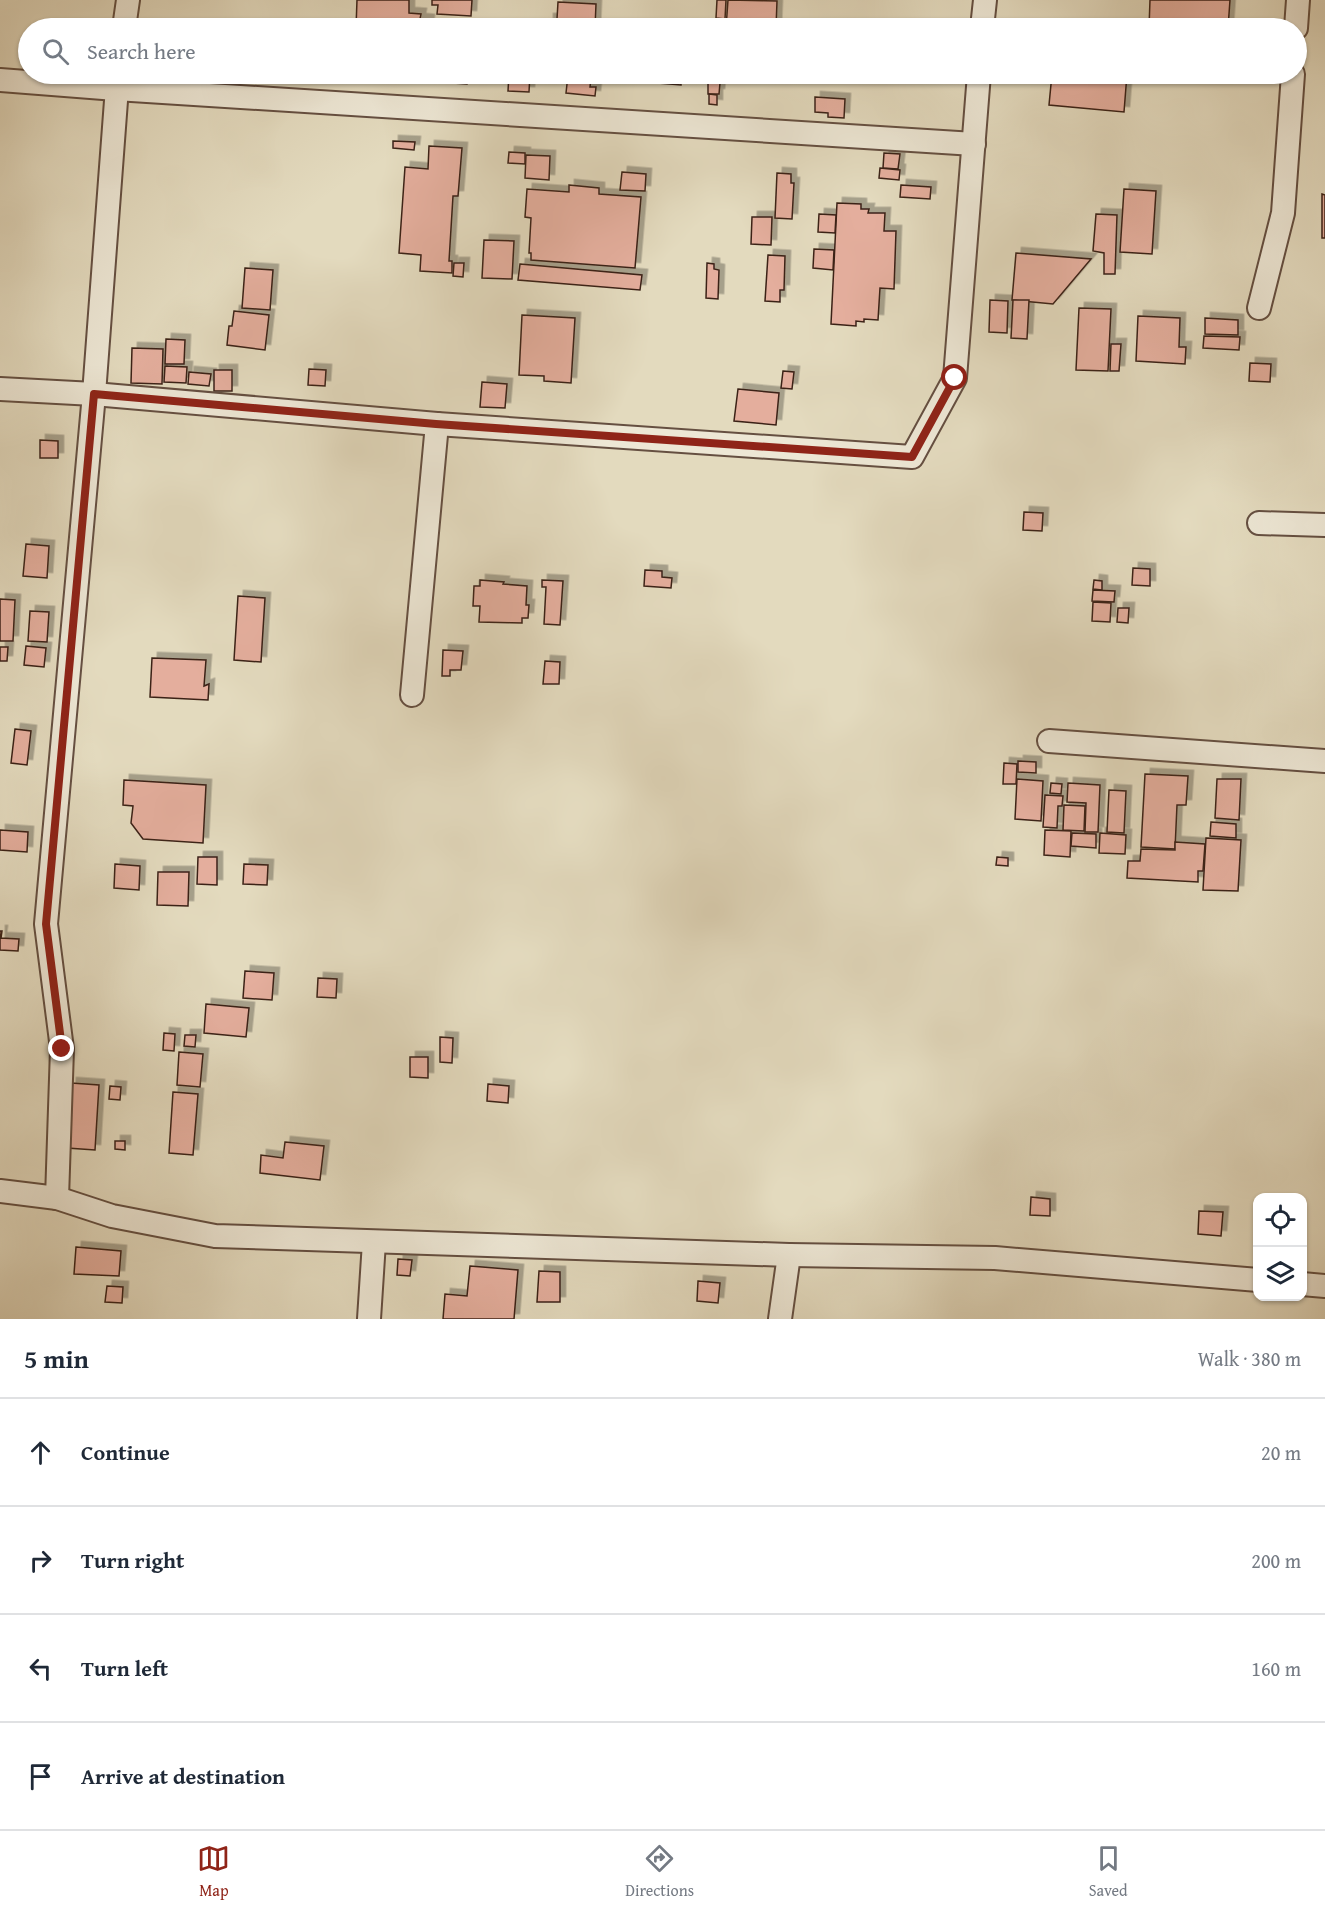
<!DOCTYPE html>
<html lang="en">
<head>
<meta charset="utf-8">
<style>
  :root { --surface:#fff; --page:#f2f2f3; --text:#1f2937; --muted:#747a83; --line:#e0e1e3; --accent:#8f2418 }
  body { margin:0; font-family:"Gentium Book Plus",serif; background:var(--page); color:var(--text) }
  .controls { position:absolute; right:18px; bottom:18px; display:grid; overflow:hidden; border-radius:12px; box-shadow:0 2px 4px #0004 }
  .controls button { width:54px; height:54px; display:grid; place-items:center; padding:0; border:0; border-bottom:2px solid var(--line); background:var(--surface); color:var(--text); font:30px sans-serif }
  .stop { position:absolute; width:18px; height:18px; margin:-14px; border:4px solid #8f2418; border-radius:50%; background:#fff }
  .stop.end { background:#8f2418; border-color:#fff; box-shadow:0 2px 6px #0008 }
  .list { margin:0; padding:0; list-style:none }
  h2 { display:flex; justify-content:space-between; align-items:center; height:78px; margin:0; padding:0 24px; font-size:26px }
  h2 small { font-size:20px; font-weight:400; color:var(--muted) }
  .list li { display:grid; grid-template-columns:39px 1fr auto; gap:18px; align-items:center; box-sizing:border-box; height:108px; padding:0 24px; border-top:2px solid var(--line) }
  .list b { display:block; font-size:22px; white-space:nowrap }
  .list em { font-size:20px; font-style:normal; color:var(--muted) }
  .icon { flex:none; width:33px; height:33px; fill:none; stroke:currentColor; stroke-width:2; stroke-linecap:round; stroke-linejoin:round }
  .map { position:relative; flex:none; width:1325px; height:1319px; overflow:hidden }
  .search { position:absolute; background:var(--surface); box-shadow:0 2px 4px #0004; left:18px; right:18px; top:18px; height:66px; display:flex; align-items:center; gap:15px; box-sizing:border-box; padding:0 21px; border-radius:33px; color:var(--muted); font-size:22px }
  .sheet { height:510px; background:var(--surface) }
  nav { display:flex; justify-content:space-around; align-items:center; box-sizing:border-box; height:84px; border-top:2px solid var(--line); background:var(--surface); font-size:16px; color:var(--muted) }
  nav a { display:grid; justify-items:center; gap:3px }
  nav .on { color:var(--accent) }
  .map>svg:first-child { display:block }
  .building { fill:#e4ae9d; stroke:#3b2117; stroke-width:1.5; filter:url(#shadow) }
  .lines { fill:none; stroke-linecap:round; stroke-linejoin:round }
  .street-casing { stroke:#654f41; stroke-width:26 }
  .street { stroke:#ede7d5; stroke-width:22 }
  .route { stroke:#8f2418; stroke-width:8 }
</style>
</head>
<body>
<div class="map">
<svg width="1325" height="1319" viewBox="0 0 1325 1319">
  <defs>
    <filter id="shadow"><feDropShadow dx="5.5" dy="-5.5" stdDeviation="0" flood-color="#0004"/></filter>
  </defs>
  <rect width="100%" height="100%" fill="#e3dabe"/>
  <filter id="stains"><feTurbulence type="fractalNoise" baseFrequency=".00333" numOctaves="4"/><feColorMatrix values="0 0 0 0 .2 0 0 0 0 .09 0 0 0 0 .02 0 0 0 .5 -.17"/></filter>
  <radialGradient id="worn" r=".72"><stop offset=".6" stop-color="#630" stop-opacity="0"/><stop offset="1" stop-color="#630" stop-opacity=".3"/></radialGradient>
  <g class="building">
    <path d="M357 0H409V13L421 14 420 19 429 20 428 28H356Z"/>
    <path d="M432 0H472L471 16 437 14 438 5H432Z"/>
    <path d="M717 0H726L725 19 716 18Z"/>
    <path d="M728 0 777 1 776 28H726Z"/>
    <path d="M1150 0H1230L1228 28H1149Z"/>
    <path d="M558 2 596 4 595 28H548V19H557Z"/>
    <path d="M220 74H246L245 83 220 81Z"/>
    <path d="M284 74H302L301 78 284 77Z"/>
    <path d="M344 74H386V79L343 76Z"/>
    <path d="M454 74H468L467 84 453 83Z"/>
    <path d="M509 74H530L529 92 508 91Z"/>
    <path d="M658 74H681V85L658 83Z"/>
    <path d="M1052 74H1127L1124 112 1049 105Z"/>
    <path d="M568 75 591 78 590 87H596L595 96 566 93Z"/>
    <path d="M708 83H720L719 94H708Z"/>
    <path d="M709 94 717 95V105L709 104Z"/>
    <path d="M815 97 845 99 844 118 828 117V113L815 112Z"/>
    <path d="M393 141 415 142 414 150 393 148Z"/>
    <path d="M429 146 462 148 458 196H453L449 261H452V273L420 271 421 255 399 253 405 167 428 169Z"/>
    <path d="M509 152 525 153V164L508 163Z"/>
    <path d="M884 153 900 154 898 169 883 168Z"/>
    <path d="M526 155 550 156 549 180 525 178Z"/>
    <path d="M880 168 900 170 899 180 879 178Z"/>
    <path d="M622 172 646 174 645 191 620 190Z"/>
    <path d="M777 173 791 174V183H794L792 219 775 218Z"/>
    <path d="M569 185 599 188V194L641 197 635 268 531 260V253H529L531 218 525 217 527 189 569 192Z"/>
    <path d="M901 185 931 187 930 199 900 197Z"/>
    <path d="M1124 189 1156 191 1152 254 1120 252Z"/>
    <path d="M1322 194 1325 195V238H1322Z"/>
    <path d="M837 203 861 204V209H869L868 213H885L884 231H896L894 289 880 288 878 320 864 319V322L856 321V326L831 324Z"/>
    <path d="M819 214 836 215 835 233 818 232Z"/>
    <path d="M1096 214 1117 215 1115 274H1104V253L1093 251Z"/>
    <path d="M752 217H772L771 245 751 244Z"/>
    <path d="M484 240 514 241 512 279 482 278Z"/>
    <path d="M814 249 834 250 833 270 813 268Z"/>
    <path d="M1016 253 1091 259 1053 304 1012 300Z"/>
    <path d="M768 255 785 256 784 290H780V302L765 301Z"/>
    <path d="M454 263H464L463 277 453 276Z"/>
    <path d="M707 263 714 264V269L719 270 718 299 706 298Z"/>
    <path d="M520 264 642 275 640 290 518 280Z"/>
    <path d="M245 268 273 270 270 310 242 308Z"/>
    <path d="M990 300 1008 301 1007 333 989 332Z"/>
    <path d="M1013 300H1029L1027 339 1011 338Z"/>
    <path d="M1079 308 1111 309 1108 371 1076 370Z"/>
    <path d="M234 311 269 315 265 350 227 345 229 326H232Z"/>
    <path d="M522 315 575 318 571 383 544 381V376L519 375Z"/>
    <path d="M1138 316 1180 318 1179 347H1186L1185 364 1136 361Z"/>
    <path d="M1205 318 1238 320V335L1205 334Z"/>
    <path d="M1204 336 1240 337 1239 350 1203 348Z"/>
    <path d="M166 339 185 340 184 364H165Z"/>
    <path d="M1111 344H1121L1119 371H1110Z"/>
    <path d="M132 348 163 349 162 384 131 383Z"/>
    <path d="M1250 363 1271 364 1270 382 1249 381Z"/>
    <path d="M165 366 187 367 186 383 164 382Z"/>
    <path d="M309 369 326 370 325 386 308 385Z"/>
    <rect x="214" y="370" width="18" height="21"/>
    <path d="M783 371 794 372 792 389 781 388Z"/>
    <path d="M189 372 211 374 209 386 188 384Z"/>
    <path d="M482 382 507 384 505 408 480 407Z"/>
    <path d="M738 389 779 393 776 425 734 421Z"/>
    <path d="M40 440 58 441V458H40Z"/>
    <path d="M1024 512 1043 513 1042 531 1023 530Z"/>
    <path d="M26 544 49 546 47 578 23 576Z"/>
    <path d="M1133 568 1150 569V586L1132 585Z"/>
    <path d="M645 570 662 571V577L672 578 671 588 644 586Z"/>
    <path d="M480 580 504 582 503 584 527 586 526 605H529L528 618H522V623L479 622 480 606H473L474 586H480Z"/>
    <path d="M542 580 563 581 560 625 544 624 546 587H542Z"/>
    <path d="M1094 580 1102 581V590L1093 589Z"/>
    <path d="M1093 590 1115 591 1114 602 1092 601Z"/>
    <path d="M238 596 265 598 261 662 234 660Z"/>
    <path d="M0 599 15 600 13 641H0Z"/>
    <path d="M1093 602 1111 603 1110 622 1092 621Z"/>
    <path d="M1118 608H1129L1128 623 1117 622Z"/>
    <path d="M30 611 49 612 47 642 28 641Z"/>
    <path d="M26 646 46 648 44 667 24 665Z"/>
    <path d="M0 647H8L7 661H0Z"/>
    <path d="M443 650 463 651 461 670H450V676H442Z"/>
    <path d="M152 658 206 660 204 686 209 684 208 700 150 697Z"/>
    <path d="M545 661 560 662 559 684H543Z"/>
    <path d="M15 729 31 731 27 765 11 763Z"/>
    <path d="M1018 761 1036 762V773L1018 772Z"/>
    <path d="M1004 763 1017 764 1016 784H1003Z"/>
    <path d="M1145 774 1188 776 1186 805H1177L1175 849 1141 847Z"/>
    <path d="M1017 779 1043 781 1041 821 1015 819Z"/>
    <path d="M1217 779H1241L1239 820 1215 818Z"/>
    <path d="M124 780 206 785 203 843 143 839 131 823 133 806 123 805Z"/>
    <path d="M1051 783 1062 784 1061 794 1050 793Z"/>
    <path d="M1068 783 1100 785 1098 832H1085L1086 803 1067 802Z"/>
    <path d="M1109 790 1126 791 1124 833 1107 832Z"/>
    <path d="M1045 795 1063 796 1062 806H1058L1057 828 1043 827Z"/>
    <path d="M1064 805 1085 806 1084 831 1063 830Z"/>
    <path d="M1211 822 1236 824V838L1210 836Z"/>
    <path d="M0 830 28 832 27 852 0 850Z"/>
    <path d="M1045 830 1071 831 1070 857 1044 855Z"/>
    <path d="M1072 833 1096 834V848L1071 846Z"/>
    <path d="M1100 833 1126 835 1125 854 1099 853Z"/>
    <path d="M1206 838 1241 840 1238 891 1203 890Z"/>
    <path d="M1175 842 1205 844 1203 871H1198V882L1127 878 1128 861H1140L1141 849 1175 850Z"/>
    <path d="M198 857H217V885L197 884Z"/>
    <path d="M997 857 1008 858V866L996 865Z"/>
    <path d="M115 864 140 866 139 890 114 888Z"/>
    <path d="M244 864 268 865 267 885 243 884Z"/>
    <path d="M158 872H189L188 906 157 905Z"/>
    <path d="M0 931H2L1 938 19 939 18 951 0 950Z"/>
    <path d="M245 971 274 973 272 1000 243 998Z"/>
    <path d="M318 978 337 979 336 998 317 997Z"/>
    <path d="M206 1004 249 1008 246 1037 204 1033Z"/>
    <path d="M164 1033 175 1034 174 1051 163 1050Z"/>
    <path d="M185 1035H196L195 1047 184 1046Z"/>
    <path d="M440 1037 453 1038 452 1063 440 1062Z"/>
    <path d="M179 1052 203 1054 200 1087 177 1085Z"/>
    <path d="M410 1057H428V1078L410 1077Z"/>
    <path d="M71 1083 99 1085 95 1150 67 1148Z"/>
    <path d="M488 1084 509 1086 508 1103 487 1101Z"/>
    <path d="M110 1086 121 1087 120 1100 109 1099Z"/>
    <path d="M173 1092 198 1094 193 1155 169 1153Z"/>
    <path d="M115 1141H125V1150L115 1149Z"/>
    <path d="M285 1142 324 1146 320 1180 260 1173 261 1155 283 1158Z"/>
    <path d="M1031 1197 1050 1199V1216L1030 1215Z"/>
    <path d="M1199 1211 1223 1212 1221 1236 1198 1234Z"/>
    <path d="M76 1247 121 1251 119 1276 74 1274Z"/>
    <path d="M398 1259 412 1260 410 1276 397 1275Z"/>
    <path d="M470 1266 518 1270 514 1319H443L445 1294 467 1296Z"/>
    <path d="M539 1271 560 1272V1302H537Z"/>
    <path d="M698 1281 720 1283 718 1303 697 1301Z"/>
    <path d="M107 1286 123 1287 122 1303 105 1302Z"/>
  </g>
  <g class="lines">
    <defs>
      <g id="street">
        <path d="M124 28 128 0"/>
        <path d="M982 28 985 0"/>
        <path d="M1296 28 1298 0"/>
        <path d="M0 80 116 89 974 144"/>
        <path d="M1259 308 1283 213 1293 74"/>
        <path d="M0 389 94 394 437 424 912 457 955 378 979 74"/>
        <path d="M1259 523 1325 525"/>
        <path d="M412 695 437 424"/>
        <path d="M1049 741 1325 761"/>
        <path d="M0 1191 57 1198 112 1216 215 1236 789 1255 995 1258 1258 1280"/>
        <path d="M57 1198 62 1049 46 924 94 394 118 74"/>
        <path d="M1302 1284 1325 1286"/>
        <path d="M369 1319 374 1242"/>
        <path d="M780 1319 789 1255"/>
      </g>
    </defs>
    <use href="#street" class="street-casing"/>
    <use href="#street" class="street"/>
  </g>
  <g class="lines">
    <path class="route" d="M62 1049 46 924 94 394 436 424 912 457 955 378"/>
  </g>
  <rect width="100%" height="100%" filter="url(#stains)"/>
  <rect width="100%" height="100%" fill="url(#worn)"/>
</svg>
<div class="controls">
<button><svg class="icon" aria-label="locate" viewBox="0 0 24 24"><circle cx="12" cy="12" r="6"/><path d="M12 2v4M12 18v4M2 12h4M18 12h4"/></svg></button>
<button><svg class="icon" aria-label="layers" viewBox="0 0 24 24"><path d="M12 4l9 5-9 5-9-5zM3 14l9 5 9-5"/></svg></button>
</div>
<div class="stop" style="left:955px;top:378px"></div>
<div class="stop end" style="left:62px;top:1049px"></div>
<div class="search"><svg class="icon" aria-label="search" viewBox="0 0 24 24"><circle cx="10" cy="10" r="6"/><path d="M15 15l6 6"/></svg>Search here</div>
</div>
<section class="sheet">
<h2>5 min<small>Walk · 380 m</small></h2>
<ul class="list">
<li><svg class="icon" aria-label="ahead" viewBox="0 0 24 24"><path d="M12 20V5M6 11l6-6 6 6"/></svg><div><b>Continue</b></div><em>20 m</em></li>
<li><svg class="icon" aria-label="right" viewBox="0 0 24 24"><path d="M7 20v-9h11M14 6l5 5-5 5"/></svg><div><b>Turn right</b></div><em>200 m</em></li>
<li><svg class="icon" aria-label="left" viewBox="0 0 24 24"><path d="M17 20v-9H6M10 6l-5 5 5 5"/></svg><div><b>Turn left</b></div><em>160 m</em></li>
<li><svg class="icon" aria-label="arrive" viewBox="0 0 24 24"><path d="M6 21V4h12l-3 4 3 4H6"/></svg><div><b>Arrive at destination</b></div></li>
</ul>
</section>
<nav>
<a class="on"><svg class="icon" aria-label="map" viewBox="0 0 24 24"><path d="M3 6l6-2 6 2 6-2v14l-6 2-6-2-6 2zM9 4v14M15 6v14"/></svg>Map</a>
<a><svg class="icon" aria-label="directions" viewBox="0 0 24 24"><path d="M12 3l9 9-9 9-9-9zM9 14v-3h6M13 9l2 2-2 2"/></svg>Directions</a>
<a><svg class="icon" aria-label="saved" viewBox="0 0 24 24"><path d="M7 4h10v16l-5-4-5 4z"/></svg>Saved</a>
</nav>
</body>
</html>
